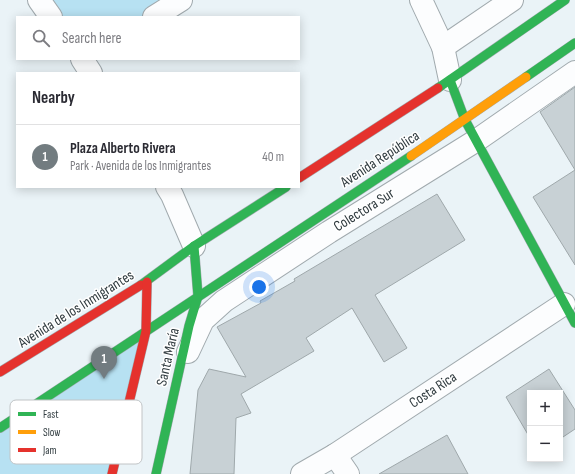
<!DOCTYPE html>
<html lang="en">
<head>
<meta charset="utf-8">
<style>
  :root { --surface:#fff; --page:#f7f7f7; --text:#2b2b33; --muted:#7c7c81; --line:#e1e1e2; --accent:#727c80 }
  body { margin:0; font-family:"Sofia Sans Condensed",sans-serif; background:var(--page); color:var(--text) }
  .controls { position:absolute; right:12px; bottom:12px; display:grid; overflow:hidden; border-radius:0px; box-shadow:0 2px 10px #0003 }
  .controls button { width:36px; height:36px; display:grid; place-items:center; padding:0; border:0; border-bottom:1px solid var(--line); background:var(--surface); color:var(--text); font:20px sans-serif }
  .you { position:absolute; left:259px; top:287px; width:14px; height:14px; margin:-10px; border:3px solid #fff; border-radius:50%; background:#1a73e8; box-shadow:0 0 0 6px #1a73e833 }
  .badge { display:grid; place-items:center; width:26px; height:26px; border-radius:50%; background:var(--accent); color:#fff; font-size:13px; font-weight:700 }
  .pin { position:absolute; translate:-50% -33px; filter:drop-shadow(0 1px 2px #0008) }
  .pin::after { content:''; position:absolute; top:21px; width:14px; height:12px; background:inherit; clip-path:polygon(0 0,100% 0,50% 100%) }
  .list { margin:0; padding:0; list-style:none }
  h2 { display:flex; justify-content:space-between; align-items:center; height:52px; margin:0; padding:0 16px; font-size:17px }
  h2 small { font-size:13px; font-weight:400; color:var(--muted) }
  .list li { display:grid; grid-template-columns:26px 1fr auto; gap:12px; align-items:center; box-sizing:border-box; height:64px; padding:0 16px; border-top:1px solid var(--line) }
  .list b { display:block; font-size:15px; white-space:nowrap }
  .list p { margin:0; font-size:13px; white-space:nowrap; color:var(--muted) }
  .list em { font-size:13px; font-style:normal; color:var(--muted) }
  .icon { flex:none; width:22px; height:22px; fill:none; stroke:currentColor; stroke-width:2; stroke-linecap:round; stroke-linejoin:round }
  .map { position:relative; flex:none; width:575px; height:474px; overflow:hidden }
  .search { position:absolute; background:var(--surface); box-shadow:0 2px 10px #0003; left:16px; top:16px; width:284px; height:44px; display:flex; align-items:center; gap:10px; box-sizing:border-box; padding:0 14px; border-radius:0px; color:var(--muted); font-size:15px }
  .panel { position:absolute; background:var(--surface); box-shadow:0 2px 10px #0003; left:16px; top:72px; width:284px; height:116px; border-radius:0px }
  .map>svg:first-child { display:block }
  .green { fill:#b7e1f2 }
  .building { fill:#c8d1d5; stroke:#9fa8ab }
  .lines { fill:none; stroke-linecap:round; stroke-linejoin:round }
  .street-casing { stroke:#a1aaae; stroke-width:24 }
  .fast-casing { stroke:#a1aaae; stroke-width:10 }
  .slow-casing { stroke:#a1aaae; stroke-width:10 }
  .jam-casing { stroke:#a1aaae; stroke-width:10 }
  .street { stroke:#fcfdfe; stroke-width:22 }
  .fast { stroke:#30b455; stroke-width:9 }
  .slow { stroke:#ff9f0a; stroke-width:9 }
  .jam { stroke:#e5322d; stroke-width:9 }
  .labels { text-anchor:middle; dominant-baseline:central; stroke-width:3; stroke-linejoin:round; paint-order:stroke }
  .street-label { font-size:15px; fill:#313c40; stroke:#fff }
  .key { fill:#fff; stroke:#c1c4c6; stroke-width:1 }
  .key-label { font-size:11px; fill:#313c40 }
</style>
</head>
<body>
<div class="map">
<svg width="575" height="474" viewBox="0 0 575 474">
  <rect width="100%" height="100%" fill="#eaf3f7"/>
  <g class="green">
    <path d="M39 0H181L154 17H51Z"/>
    <path d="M146 331 112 474H0V428Z"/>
  </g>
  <g class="building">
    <path d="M575 87V170L540 112Z"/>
    <path d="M575 170V265L533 197Z"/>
    <path d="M437 194 465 240 375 295 407 348 384 362 352 308 306 338 314 351 241 394 251 413 236 418 234 474H190L198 390 209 369 246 377 217 327 261 303 260 301 295 281 294 279Z"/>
    <path d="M549 369 575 410V429L560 439V393H530V438L506 397Z"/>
    <path d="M447 435 468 474H379Z"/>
  </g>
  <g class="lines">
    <defs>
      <g id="street">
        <path d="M39 0 51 17"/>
        <path d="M421 0 443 47 450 80"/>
        <path d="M154 17 181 0"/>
        <path d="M443 47 512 0"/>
        <path d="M82 59 91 73"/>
        <path d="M167 187 172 195 194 246"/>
        <path d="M188 352 203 320 224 301 329 232 477 140 575 72"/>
        <path d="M335 455 348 474"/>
        <path d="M302 474 335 455 564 304"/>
      </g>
      <g id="fast">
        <path d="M526 77 575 43"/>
        <path d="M450 80 465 120 575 323"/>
        <path d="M438 88 565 0"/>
        <path d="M141 285 194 246 286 187"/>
        <path d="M0 428 411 156"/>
        <path d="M156 474 189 326 198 296 194 246"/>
      </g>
      <path id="slow" d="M411 156 526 77"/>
      <g id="jam">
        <path d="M299 178 438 88"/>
        <path d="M0 372 141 285"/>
        <path d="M112 474 146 331 147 282"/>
      </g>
    </defs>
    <use href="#street" class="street-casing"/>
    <use href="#fast" class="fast-casing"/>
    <use href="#slow" class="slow-casing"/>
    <use href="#jam" class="jam-casing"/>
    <use href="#street" class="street"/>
    <use href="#fast" class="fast"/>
    <use href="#slow" class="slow"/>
    <use href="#jam" class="jam"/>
  </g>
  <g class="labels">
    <g class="street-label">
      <text transform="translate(380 159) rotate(-33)">Avenida República</text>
      <text transform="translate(364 210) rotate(-32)">Colectora Sur</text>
      <text transform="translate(76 309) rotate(-32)">Avenida de los Inmigrantes</text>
      <text transform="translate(168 357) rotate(-77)">Santa María</text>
      <text transform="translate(433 390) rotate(-33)">Costa Rica</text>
    </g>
  </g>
  <rect x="10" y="400" width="132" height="64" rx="6" class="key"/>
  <rect x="18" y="412" width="18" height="4" fill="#30b455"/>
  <rect x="18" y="430" width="18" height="4" fill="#ff9f0a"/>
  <rect x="18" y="448" width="18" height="4" fill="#e5322d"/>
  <g class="key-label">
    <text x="43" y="418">Fast</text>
    <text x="43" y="436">Slow</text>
    <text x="43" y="454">Jam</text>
  </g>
</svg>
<div class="controls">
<button>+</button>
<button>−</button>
</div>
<div class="you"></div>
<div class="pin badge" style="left:104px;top:379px">1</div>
<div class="search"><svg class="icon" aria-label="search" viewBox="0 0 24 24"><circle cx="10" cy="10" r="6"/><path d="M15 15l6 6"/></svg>Search here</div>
<section class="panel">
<h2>Nearby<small></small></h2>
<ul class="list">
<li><span class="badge">1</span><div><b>Plaza Alberto Rivera</b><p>Park · Avenida de los Inmigrantes</p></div><em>40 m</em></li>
</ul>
</section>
</div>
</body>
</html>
